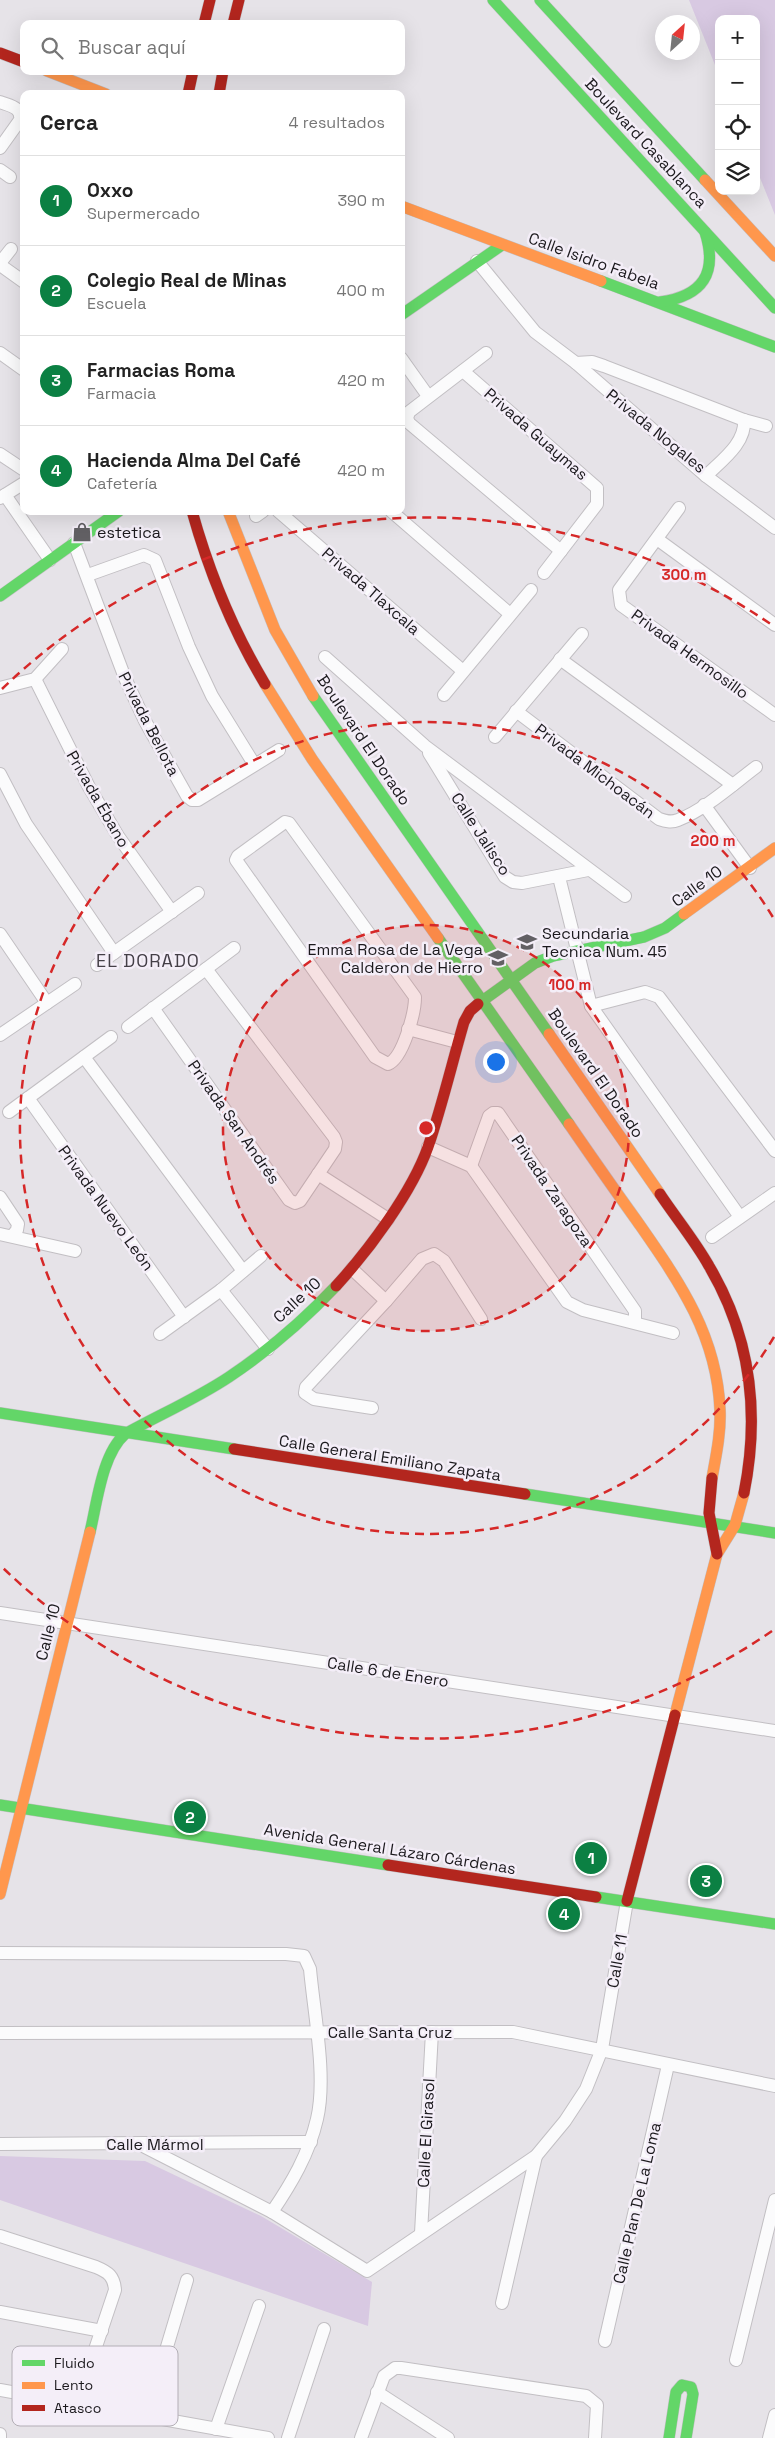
<!DOCTYPE html>
<html lang="es">
<head>
<meta charset="utf-8">
<style>
  :root { --surface:#fff; --page:#f6f6f6; --text:#222; --muted:#767676; --line:#e0e0e0; --accent:#0b8043 }
  body { margin:0; font-family:"Space Grotesk",sans-serif; background:var(--page); color:var(--text) }
  .controls { position:absolute; right:15px; top:15px; display:grid; overflow:hidden; border-radius:10px; box-shadow:0 5px 20px #0002 }
  .controls button { width:45px; height:45px; display:grid; place-items:center; padding:0; border:0; border-bottom:1px solid var(--line); background:var(--surface); color:var(--text); font:25px sans-serif }
  .compass { position:absolute; left:655px; top:15px; width:45px; height:45px; border-radius:50%; background:var(--surface); box-shadow:0 5px 20px #0002; rotate:27deg }
  .you { position:absolute; left:495px; top:1061px; width:18px; height:18px; margin:-12px; border:4px solid #fff; border-radius:50%; background:#1a73e8; box-shadow:0 0 0 8px #1a73e833 }
  .badge { display:grid; place-items:center; width:32px; height:32px; border-radius:50%; background:var(--accent); color:#fff; font-size:16px; font-weight:700 }
  .pin { position:absolute; translate:-50% -50%; border:2px solid #fff; box-shadow:0 1px 5px #0006 }
  .list { margin:0; padding:0; list-style:none }
  h2 { display:flex; justify-content:space-between; align-items:center; height:65px; margin:0; padding:0 20px; font-size:21px }
  h2 small { font-size:16px; font-weight:400; color:var(--muted) }
  .list li { display:grid; grid-template-columns:32px 1fr auto; gap:15px; align-items:center; box-sizing:border-box; height:90px; padding:0 20px; border-top:1px solid var(--line) }
  .list b { display:block; font-size:19px; white-space:nowrap }
  .list p { margin:0; font-size:16px; white-space:nowrap; color:var(--muted) }
  .list em { font-size:16px; font-style:normal; color:var(--muted) }
  .icon { flex:none; width:28px; height:28px; fill:none; stroke:currentColor; stroke-width:2; stroke-linecap:round; stroke-linejoin:round }
  .map { position:relative; flex:none; width:775px; height:2438px; overflow:hidden }
  .search { position:absolute; background:var(--surface); box-shadow:0 5px 20px #0002; left:20px; top:20px; width:385px; height:55px; display:flex; align-items:center; gap:12px; box-sizing:border-box; padding:0 18px; border-radius:10px; color:var(--muted); font-size:19px }
  .panel { position:absolute; background:var(--surface); box-shadow:0 5px 20px #0002; left:20px; top:90px; width:385px; height:425px; border-radius:10px }
  .map>svg:first-child { display:block }
  .green { fill:#d8c9e2 }
  .lines { fill:none; stroke-linecap:round; stroke-linejoin:round }
  .street-casing { stroke:#c2bfc3; stroke-width:14 }
  .fast-casing { stroke:#c2bfc3; stroke-width:12 }
  .slow-casing { stroke:#c2bfc3; stroke-width:12 }
  .jam-casing { stroke:#c2bfc3; stroke-width:12 }
  .street { stroke:#fbfbfc; stroke-width:12 }
  .fast { stroke:#63d668; stroke-width:11 }
  .slow { stroke:#ff974d; stroke-width:11 }
  .jam { stroke:#b3261e; stroke-width:11 }
  .ring { fill:none; stroke:#d62828; stroke-width:2.5; stroke-dasharray:9 6 }
  .labels { text-anchor:middle; dominant-baseline:central; stroke-width:5; stroke-linejoin:round; paint-order:stroke }
  .street-label { font-size:16px; fill:#1b191d; stroke:#f4eef8 }
  .poi-label { font-size:16px; fill:#1b191d; stroke:#f4eef8; text-anchor:start }
  .neighbourhood-label { font-size:18px; letter-spacing:1px; fill:#443f47; stroke:#f4eef8 }
  .key { fill:#f4eef8; stroke:#b3aeb6; stroke-width:1 }
  .key-label { font-size:14px; fill:#1b191d }
  .centre { fill:#d62828; stroke:#f4eef8; stroke-width:2.5 }
  .ring-label { font-size:15px; text-anchor:middle; font-weight:bold; fill:#d62828; stroke:#f4eef8; stroke-width:5; stroke-linejoin:round; paint-order:stroke }
</style>
</head>
<body>
<div class="map">
<svg width="775" height="2438" viewBox="0 0 775 2438">
  <rect width="100%" height="100%" fill="#e6e3e8"/>
  <g class="green">
    <path d="M689 0H775V215L756 168V19H719V75Z"/>
    <path d="M0 2156 145 2161 261 2216 372 2282 368 2326 0 2200Z"/>
  </g>
  <g class="lines">
    <defs>
      <g id="street">
        <path d="M0 102C10 106 22 107 20 120L0 148"/>
        <path d="M0 170 10 177"/>
        <path d="M477 261 535 332 576 363 706 476 775 528"/>
        <path d="M0 263 11 249"/>
        <path d="M0 265 24 282"/>
        <path d="M0 353 24 370"/>
        <path d="M486 353 409 412 407 418 409 423 561 551"/>
        <path d="M401 358 428 396"/>
        <path d="M576 363 592 362 604 366 744 420 766 426"/>
        <path d="M463 371 597 488V504L544 573"/>
        <path d="M0 454 24 470"/>
        <path d="M706 476C722 460 746 443 744 420"/>
        <path d="M5 495 50 560"/>
        <path d="M0 498 24 483"/>
        <path d="M679 508 619 590 621 605 775 715"/>
        <path d="M278 511 463 671"/>
        <path d="M391 511 510 614"/>
        <path d="M256 516 263 511"/>
        <path d="M657 539 775 625"/>
        <path d="M74 543 125 678 145 721 187 796 192 800H198L279 750"/>
        <path d="M88 575 144 555 155 560 189 647 212 696 254 764"/>
        <path d="M325 657 425 746 625 896"/>
        <path d="M560 659 733 785"/>
        <path d="M35 679 89 787 118 836 172 912"/>
        <path d="M0 688 35 679 62 649"/>
        <path d="M444 695 531 590"/>
        <path d="M516 711 659 819C665 821 671 823 678 820 706 809 732 785 756 767"/>
        <path d="M495 737 582 634"/>
        <path d="M429 753 505 877 513 882 522 883 588 870"/>
        <path d="M0 774 26 824 114 953"/>
        <path d="M704 805 750 868"/>
        <path d="M285 822 289 823 415 997C415 1013 403 1058 388 1064L375 1057 236 860 238 856Z"/>
        <path d="M559 877 591 1006 740 1217"/>
        <path d="M0 934 47 1003"/>
        <path d="M97 965 198 893"/>
        <path d="M591 1006 645 992 659 997 775 1151"/>
        <path d="M153 1008 289 1200 295 1203 300 1201 335 1149 336 1142 334 1137 206 969"/>
        <path d="M128 1027 234 948"/>
        <path d="M408 1029 457 1042"/>
        <path d="M0 1035 75 984"/>
        <path d="M84 1057 243 1271"/>
        <path d="M28 1098 184 1317"/>
        <path d="M9 1112 111 1037"/>
        <path d="M428 1147 471 1166 567 1302 583 1310 673 1333"/>
        <path d="M471 1166 489 1116 493 1113H498L635 1311V1322"/>
        <path d="M318 1174 388 1219"/>
        <path d="M0 1197 18 1224 17 1230 12 1236"/>
        <path d="M0 1234 75 1251"/>
        <path d="M712 1237 775 1193"/>
        <path d="M352 1269 386 1301"/>
        <path d="M221 1290 268 1349"/>
        <path d="M160 1334 221 1290 261 1256"/>
        <path d="M372 1408 314 1399 305 1393 306 1387 386 1301 422 1259 434 1254 444 1261 481 1319"/>
        <path d="M0 1613 775 1731"/>
        <path d="M0 1953 286 1954 304 1956 310 1969C314 2014 327 2077 317 2119 309 2154 291 2184 272 2212"/>
        <path d="M0 2033 513 2032 775 2086"/>
        <path d="M0 2144 311 2142"/>
        <path d="M141 2145 272 2212 367 2271 536 2156 565 2121 586 2089 602 2049 627 1901"/>
        <path d="M421 2233 432 2032"/>
        <path d="M0 2236 96 2267C108 2272 114 2276 115 2290L77 2403"/>
        <path d="M502 2303 536 2156"/>
        <path d="M0 2312 102 2331"/>
        <path d="M605 2341 668 2065"/>
        <path d="M736 2360 775 2200"/>
        <path d="M0 2390 268 2438"/>
        <path d="M377 2392 448 2438"/>
        <path d="M146 2417 187 2280"/>
        <path d="M216 2429 259 2306"/>
        <path d="M0 2434V2438"/>
        <path d="M288 2438 324 2329"/>
        <path d="M361 2438 384 2376 395 2368H401L586 2396 597 2405 595 2438"/>
        <path d="M769 2438 775 2415"/>
      </g>
      <g id="fast">
        <path d="M493 0 775 308"/>
        <path d="M540 0 705 180"/>
        <path d="M601 281 775 347"/>
        <path d="M660 302C703 296 718 273 705 232"/>
        <path d="M401 315 502 245"/>
        <path d="M0 596 119 511"/>
        <path d="M313 696 549 1034"/>
        <path d="M438 938 569 1124"/>
        <path d="M478 1004 535 963 553 956 644 937 665 928 684 914"/>
        <path d="M0 1413 234 1449"/>
        <path d="M525 1494 775 1533"/>
        <path d="M90 1532C97 1503 102 1454 125 1434 159 1415 196 1399 229 1377 268 1351 304 1320 336 1286"/>
        <path d="M0 1805 388 1865"/>
        <path d="M596 1897 775 1924"/>
        <path d="M669 2438 676 2392 682 2385 691 2387 693 2394 686 2438"/>
      </g>
      <g id="slow">
        <path d="M47 71 106 94"/>
        <path d="M705 180 775 256"/>
        <path d="M401 206 601 281"/>
        <path d="M228 511 275 630 313 696"/>
        <path d="M265 684 312 759 438 938"/>
        <path d="M684 914 775 848"/>
        <path d="M549 1034 660 1194"/>
        <path d="M569 1124C591 1156 614 1189 637 1221 678 1280 717 1334 720 1410 721 1433 716 1456 712 1478"/>
        <path d="M675 1715 717 1554 735 1525 744 1493"/>
        <path d="M0 1894 90 1532"/>
      </g>
      <g id="jam">
        <path d="M204 24 210 0"/>
        <path d="M233 24 239 0"/>
        <path d="M0 53 24 62"/>
        <path d="M188 94 193 71"/>
        <path d="M219 94 223 71"/>
        <path d="M192 511C209 572 232 629 265 684"/>
        <path d="M660 1194C676 1218 695 1241 709 1266 751 1337 760 1413 744 1493"/>
        <path d="M336 1286C369 1250 412 1192 428 1147 442 1106 452 1063 464 1022L470 1011 478 1004"/>
        <path d="M234 1449 525 1494"/>
        <path d="M712 1478 709 1513 717 1554"/>
        <path d="M388 1865 596 1897"/>
        <path d="M627 1901 675 1715"/>
      </g>
    </defs>
    <use href="#street" class="street-casing"/>
    <use href="#fast" class="fast-casing"/>
    <use href="#slow" class="slow-casing"/>
    <use href="#jam" class="jam-casing"/>
    <use href="#street" class="street"/>
    <use href="#fast" class="fast"/>
    <use href="#slow" class="slow"/>
    <use href="#jam" class="jam"/>
  </g>
  <circle cx="426" cy="1128" r="203" fill="#d62828" fill-opacity=".12"/>
  <g class="ring">
    <circle cx="426" cy="1128" r="203"/>
    <path d="M774 1337A406 406 0 1 1 774 919"/>
    <path d="M772 1631A610 610 0 0 1 2 1567M2 689A610 610 0 0 1 772 625"/>
  </g>
  <defs>
    <symbol id="shop-bare" viewBox="-9 -9 18 18"><path d="M-5-2.5h2.3a2.7 3.5 0 0 1 5.4 0H5L5.5 6h-11ZM-1.5-2.5h3a1.5 2.3 0 0 0-3 0Z" fill="#626064" stroke="#f4eef8" stroke-width="2.5" paint-order="stroke"/></symbol>
    <symbol id="school-bare" viewBox="-9 -9 18 18"><path d="M0-5L7-2L0 1L-7-2ZM-4 1L0 2.5L4 1V4Q0 6-4 4Z" fill="#626064" stroke="#f4eef8" stroke-width="2.5" paint-order="stroke"/></symbol>
  </defs>
  <g fill-rule="evenodd">
    <use href="#shop-bare" x="68" y="518" width="28" height="28"/>
    <use href="#school-bare" x="513" y="928" width="28" height="28"/>
    <use href="#school-bare" x="484" y="944" width="28" height="28"/>
  </g>
  <g class="labels">
    <g class="street-label">
      <text transform="translate(646 143) rotate(47)">Boulevard Casablanca</text>
      <text transform="translate(594 261) rotate(20)">Calle Isidro Fabela</text>
      <text transform="translate(656 431) rotate(39)">Privada Nogales</text>
      <text transform="translate(536 434) rotate(41)">Privada Guaymas</text>
      <text transform="translate(371 591) rotate(41)">Privada Tlaxcala</text>
      <text transform="translate(690 654) rotate(36)">Privada Hermosillo</text>
      <text transform="translate(149 724) rotate(63)">Privada Bellota</text>
      <text transform="translate(364 740) rotate(56)">Boulevard El Dorado</text>
      <text transform="translate(595 771) rotate(37)">Privada Michoacán</text>
      <text transform="translate(98 799) rotate(60)">Privada Ébano</text>
      <text transform="translate(481 834) rotate(57)">Calle Jalisco</text>
      <text transform="translate(697 886) rotate(-36)">Calle 10</text>
      <text transform="translate(596 1073) rotate(55)">Boulevard El Dorado</text>
      <text transform="translate(234 1122) rotate(55)">Privada San Andrés</text>
      <text transform="translate(552 1191) rotate(56)">Privada Zaragoza</text>
      <text transform="translate(106 1208) rotate(54)">Privada Nuevo León</text>
      <text transform="translate(297 1300) rotate(-43)">Calle 10</text>
      <text transform="translate(390 1458) rotate(9)">Calle General Emiliano Zapata</text>
      <text transform="translate(48 1632) rotate(-76)">Calle 10</text>
      <text transform="translate(388 1672) rotate(9)">Calle 6 de Enero</text>
      <text transform="translate(390 1849) rotate(9)">Avenida General Lázaro Cárdenas</text>
      <text transform="translate(617 1961) rotate(-80)">Calle 11</text>
      <text x="390" y="2032">Calle Santa Cruz</text>
      <text transform="translate(426 2133) rotate(-87)">Calle El Girasol</text>
      <text x="155" y="2144">Calle Mármol</text>
      <text transform="translate(637 2203) rotate(-77)">Calle Plan De La Loma</text>
    </g>
    <g class="poi-label">
      <text x="97" y="532">estetica</text>
      <text x="542" y="933">Secundaria<tspan x="542" dy="18">Tecnica Num. 45</tspan></text>
      <text x="483" y="949" text-anchor="end">Emma Rosa de La Vega<tspan x="483" dy="18">Calderon de Hierro</tspan></text>
    </g>
    <g class="neighbourhood-label">
      <text x="148" y="960">EL DORADO</text>
    </g>
  </g>
  <rect x="12" y="2346" width="166" height="80" rx="8" class="key"/>
  <rect x="22" y="2360" width="23" height="6" fill="#63d668"/>
  <rect x="22" y="2382" width="23" height="7" fill="#ff974d"/>
  <rect x="22" y="2405" width="23" height="6" fill="#b3261e"/>
  <g class="key-label">
    <text x="54" y="2368">Fluido</text>
    <text x="54" y="2390">Lento</text>
    <text x="54" y="2413">Atasco</text>
  </g>
  <circle cx="426" cy="1128" r="8" class="centre"/>
  <g class="ring-label">
    <text x="684" y="580">300 m</text>
    <text x="713" y="846">200 m</text>
    <text x="570" y="990">100 m</text>
  </g>
</svg>
<div class="controls">
<button>+</button>
<button>−</button>
<button><svg class="icon" aria-label="locate" viewBox="0 0 24 24"><circle cx="12" cy="12" r="6"/><path d="M12 2v4M12 18v4M2 12h4M18 12h4"/></svg></button>
<button><svg class="icon" aria-label="layers" viewBox="0 0 24 24"><path d="M12 4l9 5-9 5-9-5zM3 14l9 5 9-5"/></svg></button>
</div>
<svg class="compass" viewBox="-18 -18 36 36"><path d="M0-13l5 13h-10z" fill="#e53935"/><path d="M0 13l5-13h-10z" fill="#767676"/></svg>
<div class="you"></div>
<div class="pin badge" style="left:591px;top:1858px">1</div>
<div class="pin badge" style="left:190px;top:1817px">2</div>
<div class="pin badge" style="left:706px;top:1881px">3</div>
<div class="pin badge" style="left:564px;top:1914px">4</div>
<div class="search"><svg class="icon" aria-label="search" viewBox="0 0 24 24"><circle cx="10" cy="10" r="6"/><path d="M15 15l6 6"/></svg>Buscar aquí</div>
<section class="panel">
<h2>Cerca<small>4 resultados</small></h2>
<ul class="list">
<li><span class="badge">1</span><div><b>Oxxo</b><p>Supermercado</p></div><em>390 m</em></li>
<li><span class="badge">2</span><div><b>Colegio Real de Minas</b><p>Escuela</p></div><em>400 m</em></li>
<li><span class="badge">3</span><div><b>Farmacias Roma</b><p>Farmacia</p></div><em>420 m</em></li>
<li><span class="badge">4</span><div><b>Hacienda Alma Del Café</b><p>Cafetería</p></div><em>420 m</em></li>
</ul>
</section>
</div>
</body>
</html>
